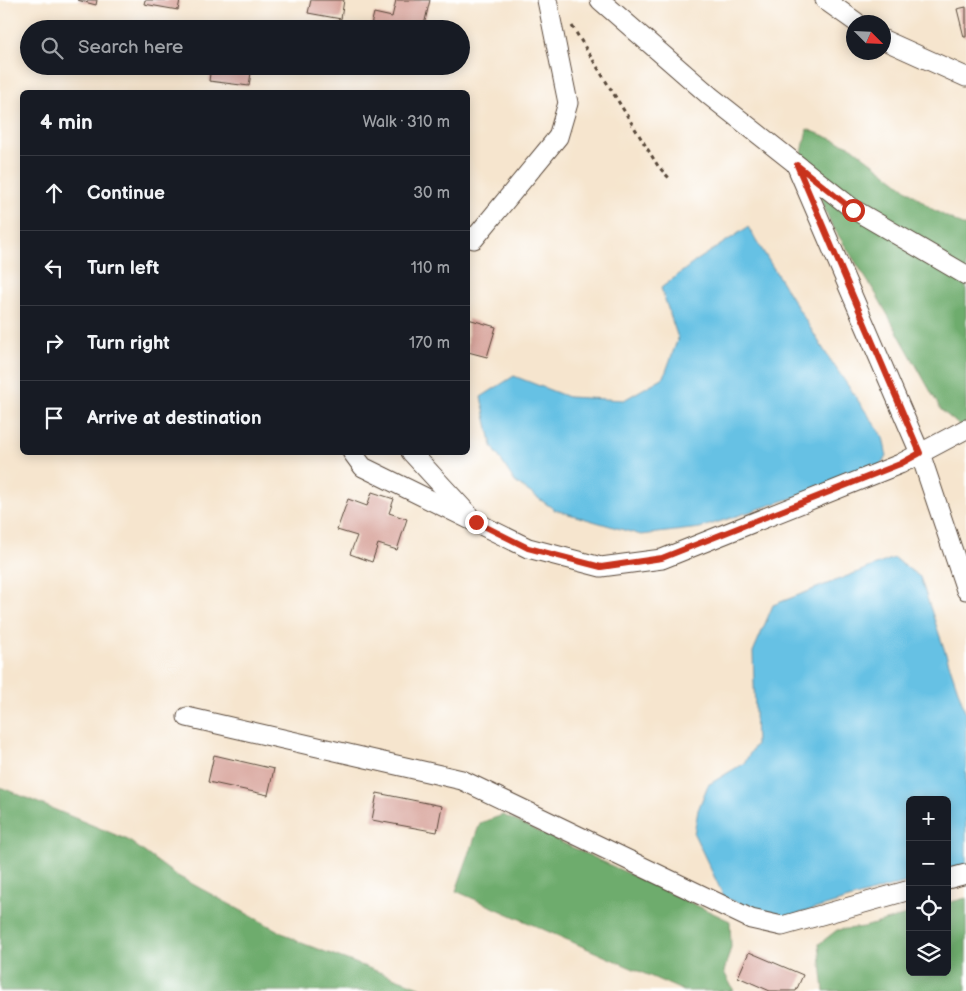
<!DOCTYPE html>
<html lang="en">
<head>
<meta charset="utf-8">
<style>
  :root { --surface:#171b24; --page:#242831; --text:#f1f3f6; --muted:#9ea1a6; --line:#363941 }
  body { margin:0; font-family:"Balsamiq Sans",sans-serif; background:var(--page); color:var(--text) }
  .controls { position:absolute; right:15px; bottom:15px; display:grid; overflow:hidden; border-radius:8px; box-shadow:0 2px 12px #0003 }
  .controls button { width:45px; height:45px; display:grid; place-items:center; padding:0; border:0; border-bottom:1px solid var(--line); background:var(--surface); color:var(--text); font:25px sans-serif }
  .compass { position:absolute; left:846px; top:15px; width:45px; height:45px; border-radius:50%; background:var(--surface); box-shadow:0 2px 12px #0003; rotate:114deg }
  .stop { position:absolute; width:15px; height:15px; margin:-11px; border:4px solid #c8321e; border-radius:50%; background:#fff }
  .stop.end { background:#c8321e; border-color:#fff; box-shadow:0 1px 5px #0008 }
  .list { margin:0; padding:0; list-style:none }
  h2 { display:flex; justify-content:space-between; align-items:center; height:65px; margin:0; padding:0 20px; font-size:21px }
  h2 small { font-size:16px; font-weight:400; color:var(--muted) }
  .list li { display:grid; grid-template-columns:32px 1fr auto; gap:15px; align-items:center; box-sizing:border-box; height:75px; padding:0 20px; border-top:1px solid var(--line) }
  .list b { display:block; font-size:19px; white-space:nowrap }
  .list em { font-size:16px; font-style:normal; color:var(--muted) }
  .icon { flex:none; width:28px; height:28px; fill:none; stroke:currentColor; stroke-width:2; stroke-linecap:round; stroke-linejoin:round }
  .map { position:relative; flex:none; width:966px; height:991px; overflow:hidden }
  .search { position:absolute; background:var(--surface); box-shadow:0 2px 12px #0003; left:20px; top:20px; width:450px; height:55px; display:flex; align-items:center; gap:12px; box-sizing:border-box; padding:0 18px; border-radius:28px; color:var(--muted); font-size:19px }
  .panel { position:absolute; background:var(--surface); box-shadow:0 2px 12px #0003; left:20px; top:90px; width:450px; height:365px; border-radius:8px }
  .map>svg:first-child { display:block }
  .forest { fill:#6eac6d; stroke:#546b46 }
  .water { fill:#66c1e4; stroke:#507681 }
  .building { fill:#d8a49b }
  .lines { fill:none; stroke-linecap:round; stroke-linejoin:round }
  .minor-casing { stroke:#574638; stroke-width:21 }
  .path { stroke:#574638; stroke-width:3; stroke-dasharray:4 4; stroke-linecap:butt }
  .minor { stroke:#fff; stroke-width:19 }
  .route { stroke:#c8321e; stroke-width:6 }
</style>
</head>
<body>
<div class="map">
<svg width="966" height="991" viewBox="0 0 966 991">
  <rect width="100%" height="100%" fill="#fff"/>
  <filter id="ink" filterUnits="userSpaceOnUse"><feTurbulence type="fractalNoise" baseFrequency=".02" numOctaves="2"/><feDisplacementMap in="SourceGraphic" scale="10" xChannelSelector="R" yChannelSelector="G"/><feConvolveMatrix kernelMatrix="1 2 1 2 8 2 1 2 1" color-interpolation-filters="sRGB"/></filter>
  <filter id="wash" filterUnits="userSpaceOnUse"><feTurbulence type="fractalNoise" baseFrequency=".0096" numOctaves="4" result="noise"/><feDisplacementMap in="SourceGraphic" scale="20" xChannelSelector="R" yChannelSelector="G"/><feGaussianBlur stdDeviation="1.12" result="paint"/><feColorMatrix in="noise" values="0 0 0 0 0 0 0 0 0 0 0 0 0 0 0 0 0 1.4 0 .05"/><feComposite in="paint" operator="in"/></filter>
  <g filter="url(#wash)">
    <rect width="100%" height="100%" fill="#f6e5ce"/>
    <g class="forest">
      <path d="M807 129 852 147 932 209 966 227V431L941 410 876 294 831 224 802 153Z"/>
      <path d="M0 787 128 840 174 874 299 942 430 991H0Z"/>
      <path d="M503 815 730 921 731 947 724 972 734 991H684L456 891 480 823Z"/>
      <path d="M966 898V991H824L819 944 837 930 864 927 910 914V972H947V903Z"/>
    </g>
    <g class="water">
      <path d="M748 227 827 355 883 437 887 457 875 471 700 528 641 535 555 510 515 482 492 446 481 397 514 376 568 397 624 400 664 377 678 338 661 288 696 261Z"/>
      <path d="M894 558 920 577 966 714V865L947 871V800H910V881L777 920 724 897 694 834 698 810 708 785 744 763 756 744 753 652 773 605Z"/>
    </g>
    <g id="blocks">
      <g class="building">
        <path d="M77 0H97L96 5Z"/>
        <path d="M145 0H180L178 10 144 4Z"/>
        <path d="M311 0H344L341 19 308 13Z"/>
        <path d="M396 0H430L423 29H370L374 13 392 17Z"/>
        <path d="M966 7V37H964L957 9Z"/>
        <path d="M211 66H252L249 86 209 81Z"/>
        <path d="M468 319 496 327 487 357 468 352Z"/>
        <path d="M372 492 394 499 389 513 407 519 397 550 378 544 372 562 350 554 357 536 337 530 348 499 367 506Z"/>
        <path d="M214 755 274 769 268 795 208 782Z"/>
        <path d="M377 793 442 806 437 832 372 820Z"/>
        <path d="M749 952 803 975 796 991H770L738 977Z"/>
      </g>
    </g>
  </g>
  <g filter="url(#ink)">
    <use href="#blocks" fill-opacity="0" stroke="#574638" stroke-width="1"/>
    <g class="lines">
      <defs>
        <g id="minor">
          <path d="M600 0 710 96 853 209 966 275"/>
          <path d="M825 0 856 22"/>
          <path d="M884 40 966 77"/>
          <path d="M797 167 920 453 966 590"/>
          <path d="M468 236 474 239 558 137 568 103 547 0"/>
          <path d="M352 452 363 467 528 548 601 567 662 559 900 464 966 429"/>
          <path d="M411 452 468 514"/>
          <path d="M187 717 462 780 751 919 782 926 910 890"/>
          <path d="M947 879 966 874"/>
        </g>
      </defs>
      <use href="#minor" class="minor-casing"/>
      <path class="path" d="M572 26 658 166 669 178"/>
      <use href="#minor" class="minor"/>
    </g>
  </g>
  <g class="lines" filter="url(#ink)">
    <path class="route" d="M476 522 528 548 601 567 662 558 900 464 920 453 797 165 853 210"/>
  </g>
</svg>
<div class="controls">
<button>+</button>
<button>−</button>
<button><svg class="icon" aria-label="locate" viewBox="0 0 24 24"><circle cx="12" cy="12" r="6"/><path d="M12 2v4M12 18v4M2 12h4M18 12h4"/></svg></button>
<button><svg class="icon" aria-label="layers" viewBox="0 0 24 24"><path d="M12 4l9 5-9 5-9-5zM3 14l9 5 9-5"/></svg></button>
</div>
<svg class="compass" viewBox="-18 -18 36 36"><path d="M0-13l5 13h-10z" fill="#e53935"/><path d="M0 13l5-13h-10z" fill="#9ea1a6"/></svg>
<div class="stop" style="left:853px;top:210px"></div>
<div class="stop end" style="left:476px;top:522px"></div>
<div class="search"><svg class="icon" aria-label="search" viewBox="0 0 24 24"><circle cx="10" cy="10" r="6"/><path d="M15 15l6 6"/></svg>Search here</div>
<section class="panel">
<h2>4 min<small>Walk · 310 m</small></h2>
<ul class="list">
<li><svg class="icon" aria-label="ahead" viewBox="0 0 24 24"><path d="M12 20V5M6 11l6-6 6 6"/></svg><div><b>Continue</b></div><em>30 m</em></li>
<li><svg class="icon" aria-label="left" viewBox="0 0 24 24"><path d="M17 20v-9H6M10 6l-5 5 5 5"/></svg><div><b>Turn left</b></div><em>110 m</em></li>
<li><svg class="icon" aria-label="right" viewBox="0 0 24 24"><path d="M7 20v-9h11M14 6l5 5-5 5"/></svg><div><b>Turn right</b></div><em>170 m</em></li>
<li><svg class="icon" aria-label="arrive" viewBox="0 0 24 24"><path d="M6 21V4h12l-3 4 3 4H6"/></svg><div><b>Arrive at destination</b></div></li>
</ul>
</section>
</div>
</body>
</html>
